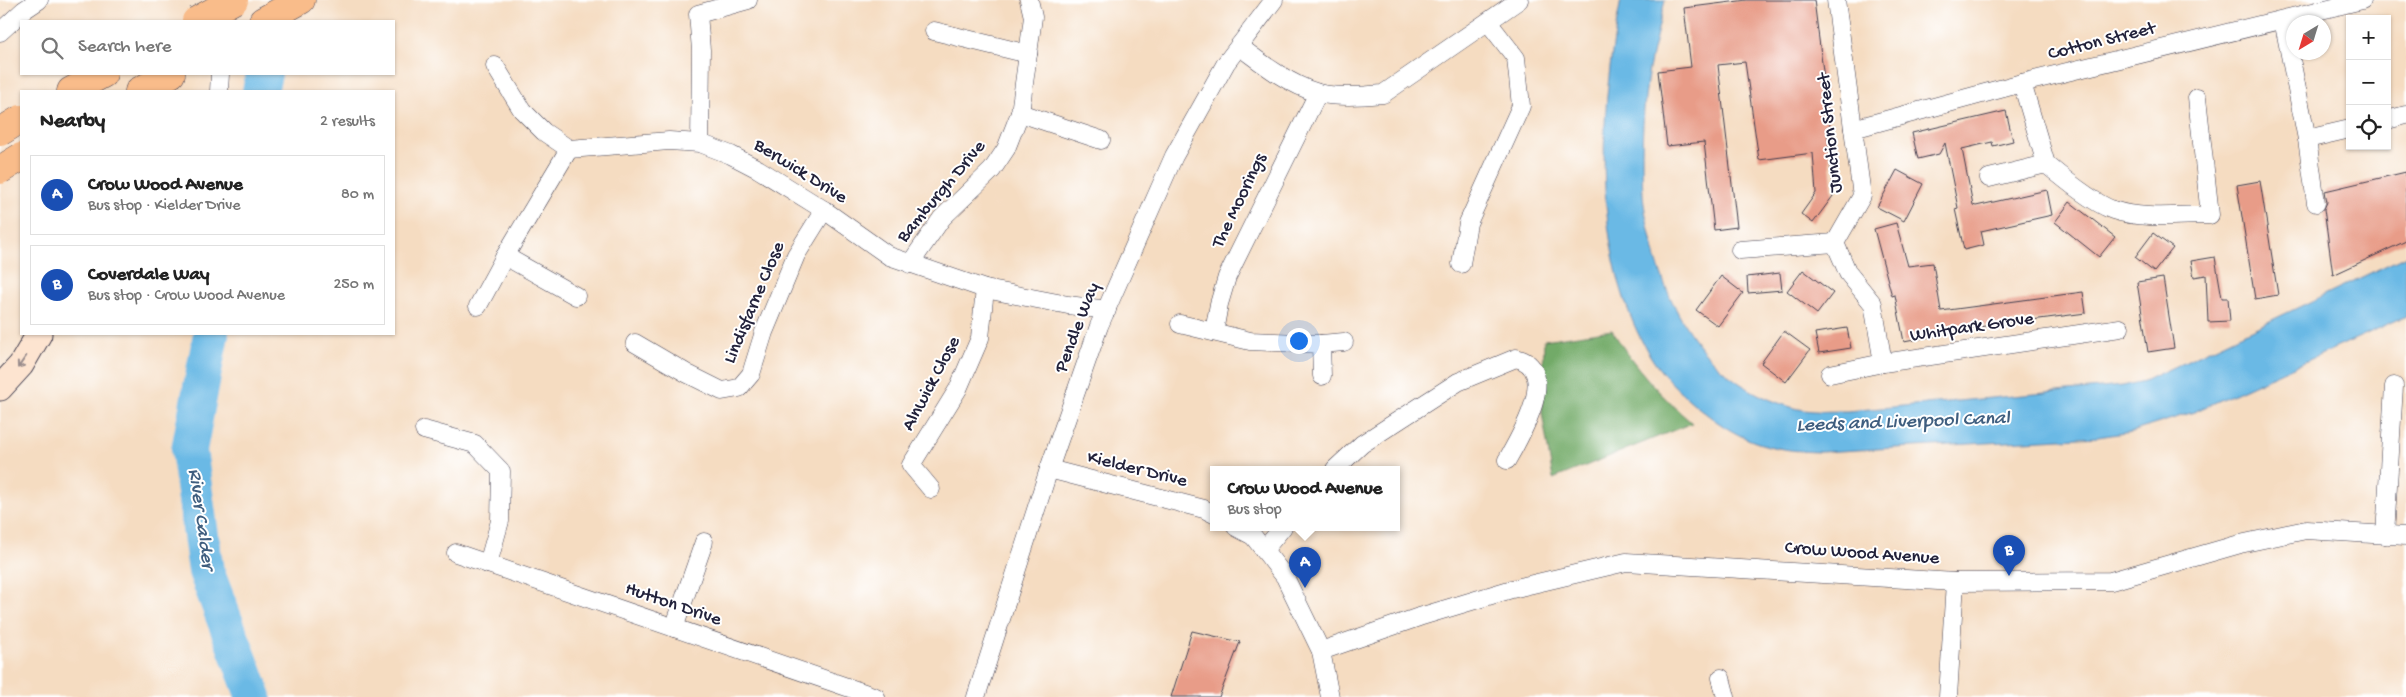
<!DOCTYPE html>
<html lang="en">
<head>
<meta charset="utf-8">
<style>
  :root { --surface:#fff; --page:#f6f6f6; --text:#222; --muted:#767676; --line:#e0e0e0; --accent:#111827 }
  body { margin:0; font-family:"Gochi Hand",sans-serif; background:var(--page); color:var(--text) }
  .controls { position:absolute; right:15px; top:15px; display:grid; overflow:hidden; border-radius:0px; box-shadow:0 1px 4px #0004 }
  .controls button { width:45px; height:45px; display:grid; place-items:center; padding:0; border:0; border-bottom:1px solid var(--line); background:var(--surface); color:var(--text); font:25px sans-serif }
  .compass { position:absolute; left:2286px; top:15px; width:45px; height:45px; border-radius:50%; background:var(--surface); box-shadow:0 1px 4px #0004; rotate:218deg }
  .you { position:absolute; left:1298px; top:340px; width:18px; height:18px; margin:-12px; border:4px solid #fff; border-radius:50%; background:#1a73e8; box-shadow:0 0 0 8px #1a73e833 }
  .badge { display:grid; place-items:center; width:32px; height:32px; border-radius:50%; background:var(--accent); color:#fff; font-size:16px; font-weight:700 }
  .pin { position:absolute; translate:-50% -41px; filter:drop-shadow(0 1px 2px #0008) }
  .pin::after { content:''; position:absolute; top:26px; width:18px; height:15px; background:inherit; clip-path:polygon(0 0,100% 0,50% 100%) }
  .popup { position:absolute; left:1210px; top:466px; width:190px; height:65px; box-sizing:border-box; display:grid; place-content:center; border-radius:0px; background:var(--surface); filter:drop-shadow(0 1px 4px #0005); font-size:16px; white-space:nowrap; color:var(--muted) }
  .popup b { font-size:19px; color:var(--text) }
  .popup::after { content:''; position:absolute; left:50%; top:100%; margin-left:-10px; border:10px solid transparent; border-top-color:var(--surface) }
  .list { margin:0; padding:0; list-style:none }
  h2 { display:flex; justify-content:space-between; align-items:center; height:65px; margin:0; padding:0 20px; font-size:21px }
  h2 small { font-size:16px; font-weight:400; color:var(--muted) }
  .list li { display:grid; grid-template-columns:32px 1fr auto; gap:15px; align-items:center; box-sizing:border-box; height:80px; margin:0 10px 10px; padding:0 10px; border:1px solid var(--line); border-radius:0px }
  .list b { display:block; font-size:19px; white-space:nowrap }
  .list p { margin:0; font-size:16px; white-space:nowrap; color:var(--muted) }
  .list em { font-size:16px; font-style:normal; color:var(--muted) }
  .icon { flex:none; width:28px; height:28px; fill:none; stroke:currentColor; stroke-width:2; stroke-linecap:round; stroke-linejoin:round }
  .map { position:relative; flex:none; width:2406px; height:697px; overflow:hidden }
  .search { position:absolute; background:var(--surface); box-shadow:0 1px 4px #0004; left:20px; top:20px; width:375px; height:55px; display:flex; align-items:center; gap:12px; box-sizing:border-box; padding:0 18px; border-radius:0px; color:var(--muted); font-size:19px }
  .panel { position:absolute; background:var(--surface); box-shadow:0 1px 4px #0004; left:20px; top:90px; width:375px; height:245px; border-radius:0px }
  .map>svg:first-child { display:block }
  .forest { fill:#72aa68; stroke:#4a6652 }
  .water { fill:#6ab9e5; stroke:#466e90 }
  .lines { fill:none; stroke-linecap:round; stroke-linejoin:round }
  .river { stroke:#6ab9e5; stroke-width:36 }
  .building { fill:#e89c88 }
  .minor-casing { stroke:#423e4f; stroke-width:19 }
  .secondary-casing { stroke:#423e4f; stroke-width:27 }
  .motorway-casing { stroke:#423e4f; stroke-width:29 }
  .minor { stroke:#fff; stroke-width:18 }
  .secondary { stroke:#fde4d0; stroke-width:25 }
  .motorway { stroke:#f9bc8a; stroke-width:28 }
  .motorway-bridge-casing { stroke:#423e4f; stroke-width:29; stroke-linecap:butt }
  .motorway-bridge { stroke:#f9bc8a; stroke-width:28 }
  .oneway { stroke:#9a8d8d }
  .labels { text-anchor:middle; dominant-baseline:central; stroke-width:4; stroke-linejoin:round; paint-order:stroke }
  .street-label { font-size:19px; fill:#22223b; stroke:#fff }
  .water-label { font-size:20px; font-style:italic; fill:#3f5e7f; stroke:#fff }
</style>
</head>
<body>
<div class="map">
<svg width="2406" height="697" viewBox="0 0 2406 697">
  <rect width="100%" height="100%" fill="#fff"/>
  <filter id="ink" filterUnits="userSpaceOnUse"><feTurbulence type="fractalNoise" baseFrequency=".02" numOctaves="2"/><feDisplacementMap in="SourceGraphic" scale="10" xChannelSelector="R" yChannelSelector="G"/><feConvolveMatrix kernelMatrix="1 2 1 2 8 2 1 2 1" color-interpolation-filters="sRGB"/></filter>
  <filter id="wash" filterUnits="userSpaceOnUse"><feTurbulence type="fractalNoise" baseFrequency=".0096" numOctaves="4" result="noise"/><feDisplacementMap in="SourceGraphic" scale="20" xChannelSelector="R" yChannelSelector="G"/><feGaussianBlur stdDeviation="1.12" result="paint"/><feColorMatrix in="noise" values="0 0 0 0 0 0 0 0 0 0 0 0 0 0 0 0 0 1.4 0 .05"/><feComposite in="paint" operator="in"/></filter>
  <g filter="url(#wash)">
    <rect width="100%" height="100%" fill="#f5dcc1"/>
    <path class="forest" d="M1612 330C1634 367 1660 395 1692 423L1553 479 1542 413 1544 340Z"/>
    <path class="water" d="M1621 0H1665C1659 27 1651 54 1647 81 1642 118 1641 158 1643 195 1644 209 1648 225 1651 239 1669 317 1711 384 1791 407 1810 413 1829 411 1848 411L2123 386 2144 381 2406 256V316L2194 412 2131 432 2098 437 1821 452C1766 451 1737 440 1694 404 1678 390 1660 373 1649 354 1590 254 1599 110 1621 0Z"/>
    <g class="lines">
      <g class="river">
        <path d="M260 91 264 74"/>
        <path d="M211 334 189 450 206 571 254 697"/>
      </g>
    </g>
    <g id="blocks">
      <g class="building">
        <path d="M1747 0H1814L1830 126 1827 127 1833 196 1813 223 1801 214 1816 193 1813 153 1759 160 1745 62 1718 65 1737 227 1714 230 1704 142 1667 146 1658 71 1691 67 1684 8Z"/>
        <path d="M2006 111 2013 141 1993 146 1992 142 1962 149 1973 205 1976 206 2047 190 2052 215 1981 231 1984 245 1964 250 1955 209 1958 208 1945 143 1939 154 1918 159 1912 133Z"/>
        <path d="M1897 170 1923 184 1904 221 1877 207Z"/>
        <path d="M2406 172V241L2333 275 2324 209 2327 202 2325 191Z"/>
        <path d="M2260 181 2278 295 2255 299 2237 185Z"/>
        <path d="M2070 202 2115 237 2099 257 2055 222Z"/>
        <path d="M1896 223 1908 266 1933 263 1941 311 2083 292 2086 313 1985 326 1904 342 1895 295 1892 296 1874 229Z"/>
        <path d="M2153 233 2173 248 2154 272 2135 257Z"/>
        <path d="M2215 257 2222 298H2228L2230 321 2208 322 2206 275 2194 277 2191 261Z"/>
        <path d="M1803 270 1833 293 1817 314 1787 291Z"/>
        <path d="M1780 273 1782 290 1748 293 1747 277Z"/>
        <path d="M1721 276 1743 293 1718 326 1696 310Z"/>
        <path d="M2163 278 2174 348 2148 352 2137 282Z"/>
        <path d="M1847 328 1851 348 1819 353 1815 333Z"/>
        <path d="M1784 331 1810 350 1786 382 1761 363Z"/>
        <path d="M1192 631 1240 642 1219 697H1171Z"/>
      </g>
    </g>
  </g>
  <g filter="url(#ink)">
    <use href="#blocks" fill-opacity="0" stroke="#423e4f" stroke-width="1"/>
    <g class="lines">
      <defs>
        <g id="minor">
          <path d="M1836 0 1862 196 1835 243 1848 273 1873 304 1883 363"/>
          <path d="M2283 20 2307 139 2316 203"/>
          <path d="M934 31 1028 54"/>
          <path d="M0 32 24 10 39 0"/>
          <path d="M1239 46C1261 63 1290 85 1318 93 1338 98 1363 96 1383 94L1519 0"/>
          <path d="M495 66 522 110 544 132 569 149 669 141 700 143 731 155 758 169 824 210 889 256 985 289 1068 305 1107 310"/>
          <path d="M2022 83 2046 164"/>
          <path d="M219 91 220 74"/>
          <path d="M1020 113 1101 140"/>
          <path d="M2387 120 2406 115"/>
          <path d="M1853 129 2022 83 2362 0"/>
          <path d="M2307 139 2350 129"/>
          <path d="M700 143 701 50 698 14 748 0"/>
          <path d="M1989 178 2046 164C2063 178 2093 203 2113 210 2142 220 2180 215 2210 215L2197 98"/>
          <path d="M1740 250 1835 243"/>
          <path d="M505 256 576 296"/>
          <path d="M910 264 942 218 992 170 1006 149 1020 113 1033 17 1029 0"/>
          <path d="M1461 264 1468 223 1521 106 1516 58 1488 22"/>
          <path d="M478 306 505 256 569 149"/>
          <path d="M1180 324 1250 341 1321 344 1322 376"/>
          <path d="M1214 332 1219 304 1227 277 1318 93"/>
          <path d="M635 343 688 374 722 391 739 388 751 374 764 332 796 255 824 210"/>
          <path d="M1321 344 1344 342"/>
          <path d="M1830 374 1883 363 2120 328"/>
          <path d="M424 430 475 444 501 471 500 521 488 564"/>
          <path d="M1049 469 1204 509 1214 514"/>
          <path d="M1335 469 1362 444 1458 382 1516 358C1561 369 1520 437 1507 460"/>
          <path d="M931 489 911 465 958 389 980 338 985 289"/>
          <path d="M1236 527 1253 536 1285 577 1321 651 1330 697"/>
          <path d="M2385 535 2394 386"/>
          <path d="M1264 550 1283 527"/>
          <path d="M456 553 876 697"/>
          <path d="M674 628 704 542"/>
          <path d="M1321 651 1419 617 1512 589 1626 562 1955 582 2111 581 2240 544 2306 530 2406 536"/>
          <path d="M1721 678 1726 697"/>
          <path d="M976 697 1049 469 1099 326 1174 156 1226 63 1274 0"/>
          <path d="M1948 697 1955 582"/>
        </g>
        <path id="secondary" d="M0 388 21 365 39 334"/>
        <g id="motorway">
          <path d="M263 21 301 0"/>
          <path d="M71 91 103 74"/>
          <path d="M139 91 171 74"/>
        </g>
      </defs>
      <use href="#minor" class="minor-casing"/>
      <use href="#secondary" class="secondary-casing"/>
      <use href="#motorway" class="motorway-casing"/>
      <use href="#minor" class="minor"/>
      <use href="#secondary" class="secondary"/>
      <use href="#motorway" class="motorway"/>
      <defs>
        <g id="motorway-bridge">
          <path d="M196 21 234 0"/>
          <path d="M0 132 21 119"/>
          <path d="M0 170 21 157"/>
        </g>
      </defs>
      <use href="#motorway-bridge" class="motorway-bridge-casing"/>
      <use href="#motorway-bridge" class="motorway-bridge"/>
    </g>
    <defs><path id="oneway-shaft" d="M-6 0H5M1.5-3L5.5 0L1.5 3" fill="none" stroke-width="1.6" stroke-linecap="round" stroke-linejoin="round" transform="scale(1.25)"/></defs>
    <use class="oneway" href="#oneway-shaft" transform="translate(22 362) rotate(125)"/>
  </g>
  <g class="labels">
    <g class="street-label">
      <text transform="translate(2102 42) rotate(-14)">Cotton Street</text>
      <text transform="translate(1831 133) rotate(-96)">Junction Street</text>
      <text transform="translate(800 172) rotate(32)">Berwick Drive</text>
      <text transform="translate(942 192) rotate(-50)">Bamburgh Drive</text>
      <text transform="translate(1240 201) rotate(-64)">The Moorings</text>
      <text transform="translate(755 303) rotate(-67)">Lindisfarne Close</text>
      <text transform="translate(1078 328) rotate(-69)">Pendle Way</text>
      <text transform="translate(1972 328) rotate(-8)">Whitpark Grove</text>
      <text transform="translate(932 384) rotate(-62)">Alnwick Close</text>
      <text transform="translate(1137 470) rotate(14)">Kielder Drive</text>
      <text transform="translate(1862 554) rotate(4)">Crow Wood Avenue</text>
      <text transform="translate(673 605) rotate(19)">Hutton Drive</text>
    </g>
    <g class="water-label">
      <text transform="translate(1903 423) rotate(-2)">Leeds and Liverpool Canal</text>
      <text transform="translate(200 519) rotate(82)">River Calder</text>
    </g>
  </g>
</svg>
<div class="controls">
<button>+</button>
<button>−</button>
<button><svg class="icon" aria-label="locate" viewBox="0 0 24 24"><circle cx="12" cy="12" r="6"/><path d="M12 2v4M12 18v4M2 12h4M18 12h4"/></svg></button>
</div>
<svg class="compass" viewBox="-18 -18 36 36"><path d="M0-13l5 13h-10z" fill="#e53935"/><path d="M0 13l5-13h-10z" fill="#767676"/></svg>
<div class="you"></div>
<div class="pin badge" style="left:1305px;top:588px;background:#1a4fb4">A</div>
<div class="popup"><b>Crow Wood Avenue</b>Bus stop</div>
<div class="pin badge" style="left:2009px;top:576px;background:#1a4fb4">B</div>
<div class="search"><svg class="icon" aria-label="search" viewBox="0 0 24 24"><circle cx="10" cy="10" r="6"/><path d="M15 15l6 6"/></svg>Search here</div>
<section class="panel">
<h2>Nearby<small>2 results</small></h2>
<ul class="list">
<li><span class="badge" style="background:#1a4fb4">A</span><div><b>Crow Wood Avenue</b><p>Bus stop · Kielder Drive</p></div><em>80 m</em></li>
<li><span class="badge" style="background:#1a4fb4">B</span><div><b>Coverdale Way</b><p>Bus stop · Crow Wood Avenue</p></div><em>250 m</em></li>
</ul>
</section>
</div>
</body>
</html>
